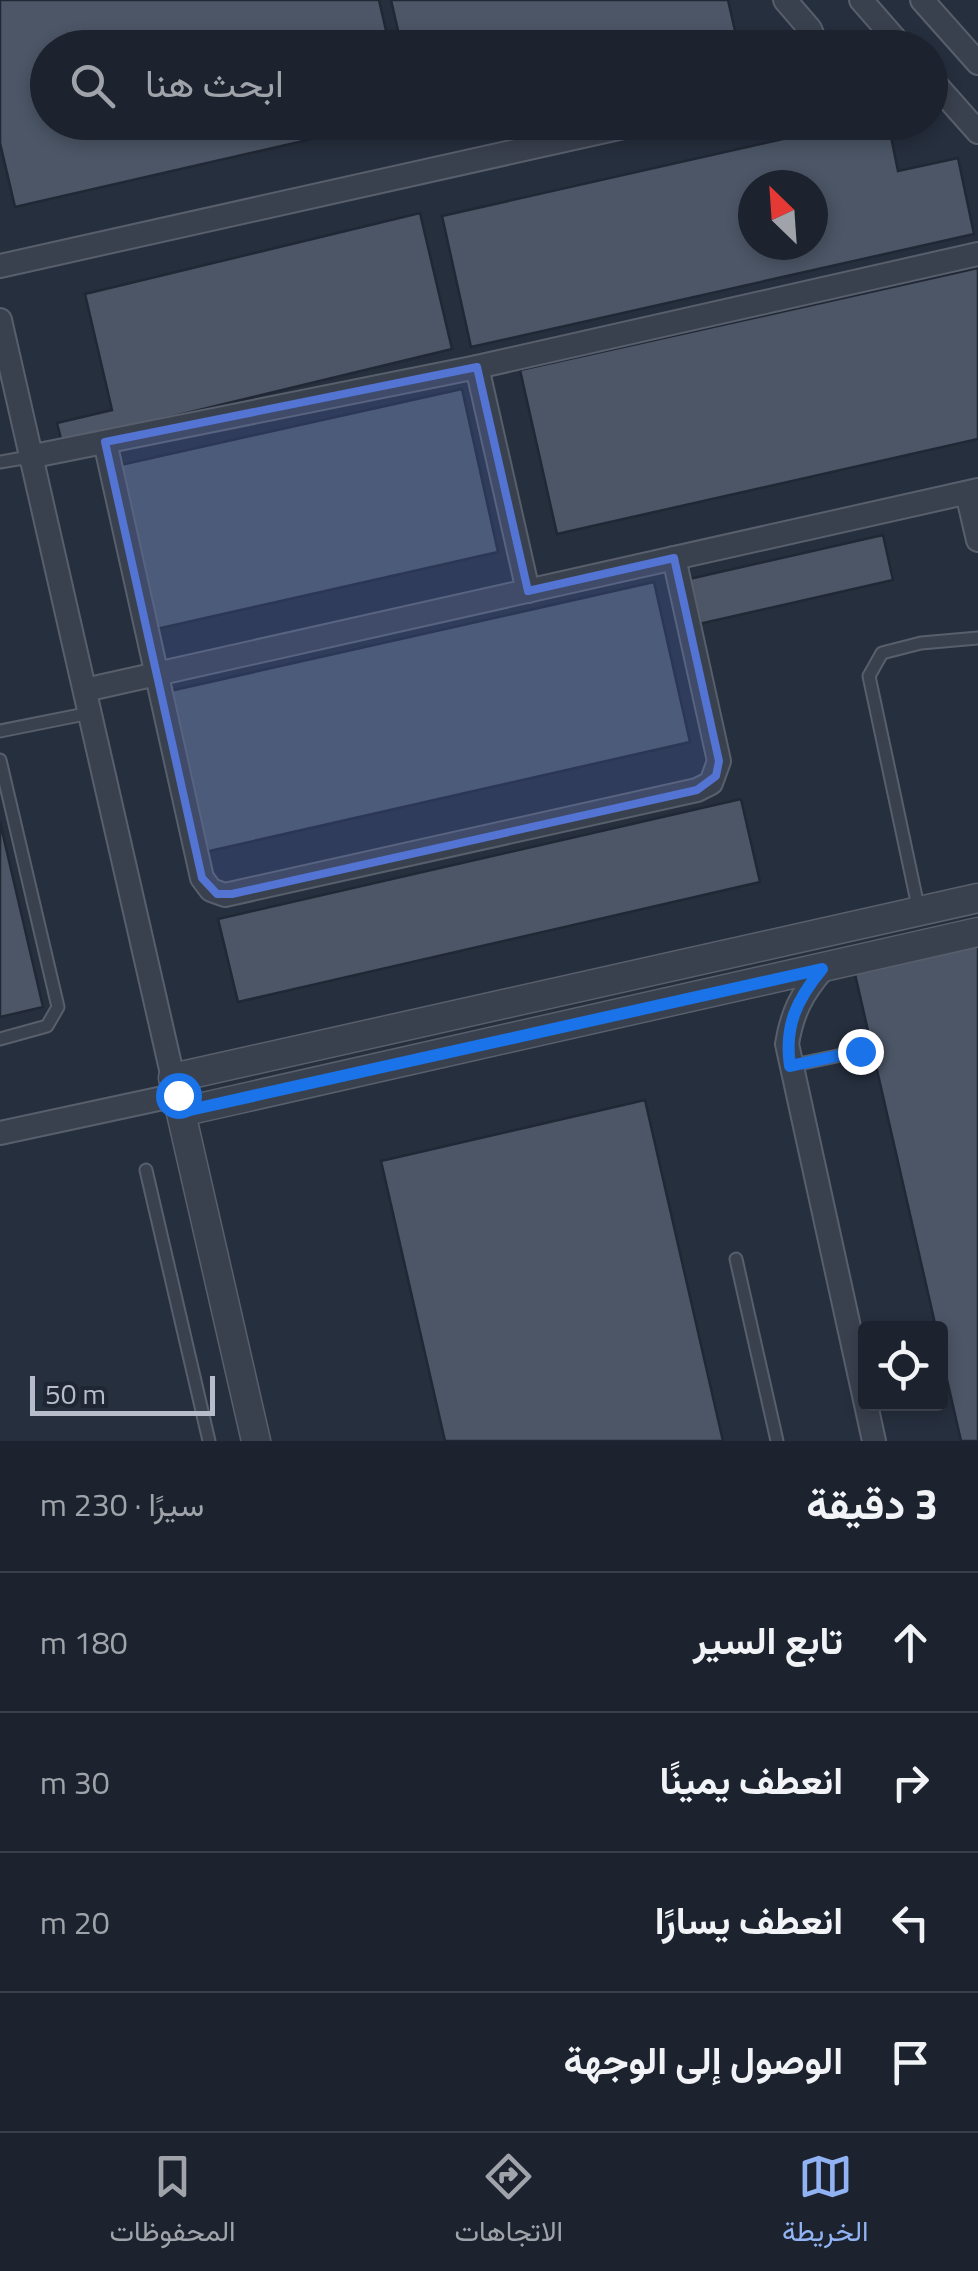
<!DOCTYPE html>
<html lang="ar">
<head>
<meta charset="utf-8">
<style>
  :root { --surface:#1c232e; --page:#292f3a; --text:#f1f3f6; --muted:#a0a4aa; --line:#3a404a; --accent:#91b3f3 }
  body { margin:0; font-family:"Titillium Web",Vazirmatn,sans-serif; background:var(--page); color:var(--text); direction:rtl }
  .controls { position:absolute; right:30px; bottom:30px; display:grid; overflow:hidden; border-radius:10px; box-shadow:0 5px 15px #0003 }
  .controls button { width:90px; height:90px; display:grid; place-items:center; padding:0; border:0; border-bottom:2px solid var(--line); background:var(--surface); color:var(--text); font:50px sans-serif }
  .compass { position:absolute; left:738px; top:170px; width:90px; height:90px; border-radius:50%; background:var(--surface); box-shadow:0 5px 15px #0003; rotate:335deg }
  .scale { position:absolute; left:30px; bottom:25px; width:185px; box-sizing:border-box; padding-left:10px; border:5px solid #b6bcc9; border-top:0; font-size:28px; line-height:35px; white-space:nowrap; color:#b6bcc9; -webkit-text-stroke:8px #1f2633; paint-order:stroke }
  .stop { position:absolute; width:30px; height:30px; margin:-22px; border:8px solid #1a73e8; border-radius:50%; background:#fff }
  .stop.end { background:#1a73e8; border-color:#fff; box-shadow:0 2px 10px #0008 }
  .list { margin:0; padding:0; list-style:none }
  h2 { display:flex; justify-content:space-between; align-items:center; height:130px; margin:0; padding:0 40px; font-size:42px }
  h2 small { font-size:32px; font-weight:400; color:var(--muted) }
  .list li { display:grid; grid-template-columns:65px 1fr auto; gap:30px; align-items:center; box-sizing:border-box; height:140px; padding:0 40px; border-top:2px solid var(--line) }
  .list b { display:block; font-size:38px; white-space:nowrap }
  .list em { font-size:32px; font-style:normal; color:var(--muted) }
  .icon { flex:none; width:55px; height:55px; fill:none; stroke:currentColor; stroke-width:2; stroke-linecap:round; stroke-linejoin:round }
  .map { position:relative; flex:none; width:978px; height:1441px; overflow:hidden; direction:ltr }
  .search { position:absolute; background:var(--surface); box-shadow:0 5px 15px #0003; left:30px; right:30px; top:30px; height:110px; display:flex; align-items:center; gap:25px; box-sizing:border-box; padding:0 35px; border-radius:55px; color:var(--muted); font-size:38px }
  .sheet { height:690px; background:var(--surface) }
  nav { display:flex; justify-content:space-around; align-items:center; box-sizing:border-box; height:140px; border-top:2px solid var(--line); background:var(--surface); font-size:28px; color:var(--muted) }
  nav a { display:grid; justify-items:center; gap:5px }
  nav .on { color:var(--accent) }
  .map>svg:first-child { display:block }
  .building { fill:#4c5666; stroke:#212835; stroke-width:2.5; fill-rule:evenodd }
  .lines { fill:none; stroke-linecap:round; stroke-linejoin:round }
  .service-casing { stroke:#585f6c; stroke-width:15 }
  .minor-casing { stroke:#585f6c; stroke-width:26 }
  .tertiary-casing { stroke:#585f6c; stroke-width:31 }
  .service { stroke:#3a414e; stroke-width:11 }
  .minor { stroke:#3a414e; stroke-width:22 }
  .tertiary { stroke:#3a414e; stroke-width:28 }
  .route { stroke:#1a73e8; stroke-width:12 }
  .marked { fill:#5374d3; fill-opacity:0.2; stroke:#5374d3; stroke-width:8; stroke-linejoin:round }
</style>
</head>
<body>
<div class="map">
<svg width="978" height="1441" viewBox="0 0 978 1441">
  <rect width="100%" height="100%" fill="#262f3e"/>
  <g class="building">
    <path d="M0 0H379L390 48H48V122H386L15 207 0 143Z"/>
    <path d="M391 0H728L738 44 402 48Z"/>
    <path d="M858 122H888L898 171 958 158 974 234 471 347 442 216ZM753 185H813V245H753Z"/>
    <path d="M420 213 452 349 62 443 57 423 112 410 85 294Z"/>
    <path d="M978 268V439L557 534 520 370Z"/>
    <path d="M462 389 498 552 152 630 116 466Z"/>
    <path d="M883 535 893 580 699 624 689 579Z"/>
    <path d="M654 582 690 742 205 852 170 691Z"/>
    <path d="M741 799 760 882 238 1002 218 919Z"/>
    <path d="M0 822 43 1007 0 1017Z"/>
    <path d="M978 946V1441H961L940 1349V1328H936L855 974Z"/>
    <path d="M645 1100 723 1441H445L381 1161Z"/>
  </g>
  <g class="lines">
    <defs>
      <g id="service">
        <path d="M0 462 29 457"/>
        <path d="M0 731 90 713"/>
        <path d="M0 760 58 1007 47 1026 0 1039"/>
        <path d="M919 911 869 676 882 653 921 643 978 638"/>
        <path d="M789 1066 861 1051"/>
        <path d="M146 1170 209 1441"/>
        <path d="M736 1259 777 1441"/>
      </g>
      <g id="minor">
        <path d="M785 0 810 29 818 48"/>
        <path d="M861 0 903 48"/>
        <path d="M922 0 978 63"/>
        <path d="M930 78 978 132"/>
        <path d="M0 266 646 122"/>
        <path d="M0 320 173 1078"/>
        <path d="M477 367 528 591"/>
        <path d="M105 442 202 878 211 890 225 895 697 790 711 783 719 761 674 558"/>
        <path d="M29 457 477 367 978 254"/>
        <path d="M967 493 978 540"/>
        <path d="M85 690 978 490"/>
        <path d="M823 969C802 993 792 1013 787 1044L874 1441"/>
        <path d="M0 1133 177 1095"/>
      </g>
      <g id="tertiary">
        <path d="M181 1112 978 932"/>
        <path d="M256 1441 173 1078 978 898"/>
      </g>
    </defs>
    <use href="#service" class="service-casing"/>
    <use href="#minor" class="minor-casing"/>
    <use href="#tertiary" class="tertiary-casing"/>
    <use href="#service" class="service"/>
    <use href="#minor" class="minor"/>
    <use href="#tertiary" class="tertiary"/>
  </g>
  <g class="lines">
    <path class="route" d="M178 1095 181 1112 822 969C797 999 784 1026 790 1066L860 1051"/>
  </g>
  <path class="marked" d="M477 367 528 591 674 558 719 761 716 776 697 790 232 894H217L202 878 105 442Z"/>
</svg>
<div class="controls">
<button><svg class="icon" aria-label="locate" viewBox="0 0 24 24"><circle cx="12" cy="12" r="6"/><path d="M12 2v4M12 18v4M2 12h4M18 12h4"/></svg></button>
</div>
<svg class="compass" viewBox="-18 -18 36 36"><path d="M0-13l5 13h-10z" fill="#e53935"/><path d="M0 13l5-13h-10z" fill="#a0a4aa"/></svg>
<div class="scale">50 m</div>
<div class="stop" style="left:178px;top:1095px"></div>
<div class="stop end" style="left:860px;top:1051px"></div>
<div class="search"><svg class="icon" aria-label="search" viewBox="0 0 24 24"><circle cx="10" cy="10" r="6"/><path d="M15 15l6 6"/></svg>ابحث هنا</div>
</div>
<section class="sheet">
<h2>3 دقيقة<small>سيرًا · 230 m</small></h2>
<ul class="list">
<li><svg class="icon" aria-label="ahead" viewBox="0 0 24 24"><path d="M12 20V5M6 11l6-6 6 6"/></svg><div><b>تابع السير</b></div><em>180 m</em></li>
<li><svg class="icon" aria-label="right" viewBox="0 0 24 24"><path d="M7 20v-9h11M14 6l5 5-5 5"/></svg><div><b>انعطف يمينًا</b></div><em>30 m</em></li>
<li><svg class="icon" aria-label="left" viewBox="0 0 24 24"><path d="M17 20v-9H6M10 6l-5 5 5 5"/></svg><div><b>انعطف يسارًا</b></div><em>20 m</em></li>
<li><svg class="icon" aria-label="arrive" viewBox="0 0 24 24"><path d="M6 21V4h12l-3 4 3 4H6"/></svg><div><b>الوصول إلى الوجهة</b></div></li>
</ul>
</section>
<nav>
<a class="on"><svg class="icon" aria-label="map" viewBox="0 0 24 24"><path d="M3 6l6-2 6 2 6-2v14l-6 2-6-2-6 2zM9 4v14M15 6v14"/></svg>الخريطة</a>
<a><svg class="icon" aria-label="directions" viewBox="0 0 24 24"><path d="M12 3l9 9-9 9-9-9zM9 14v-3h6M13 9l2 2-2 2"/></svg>الاتجاهات</a>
<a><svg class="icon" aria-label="saved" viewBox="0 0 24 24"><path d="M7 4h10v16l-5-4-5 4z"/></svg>المحفوظات</a>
</nav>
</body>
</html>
